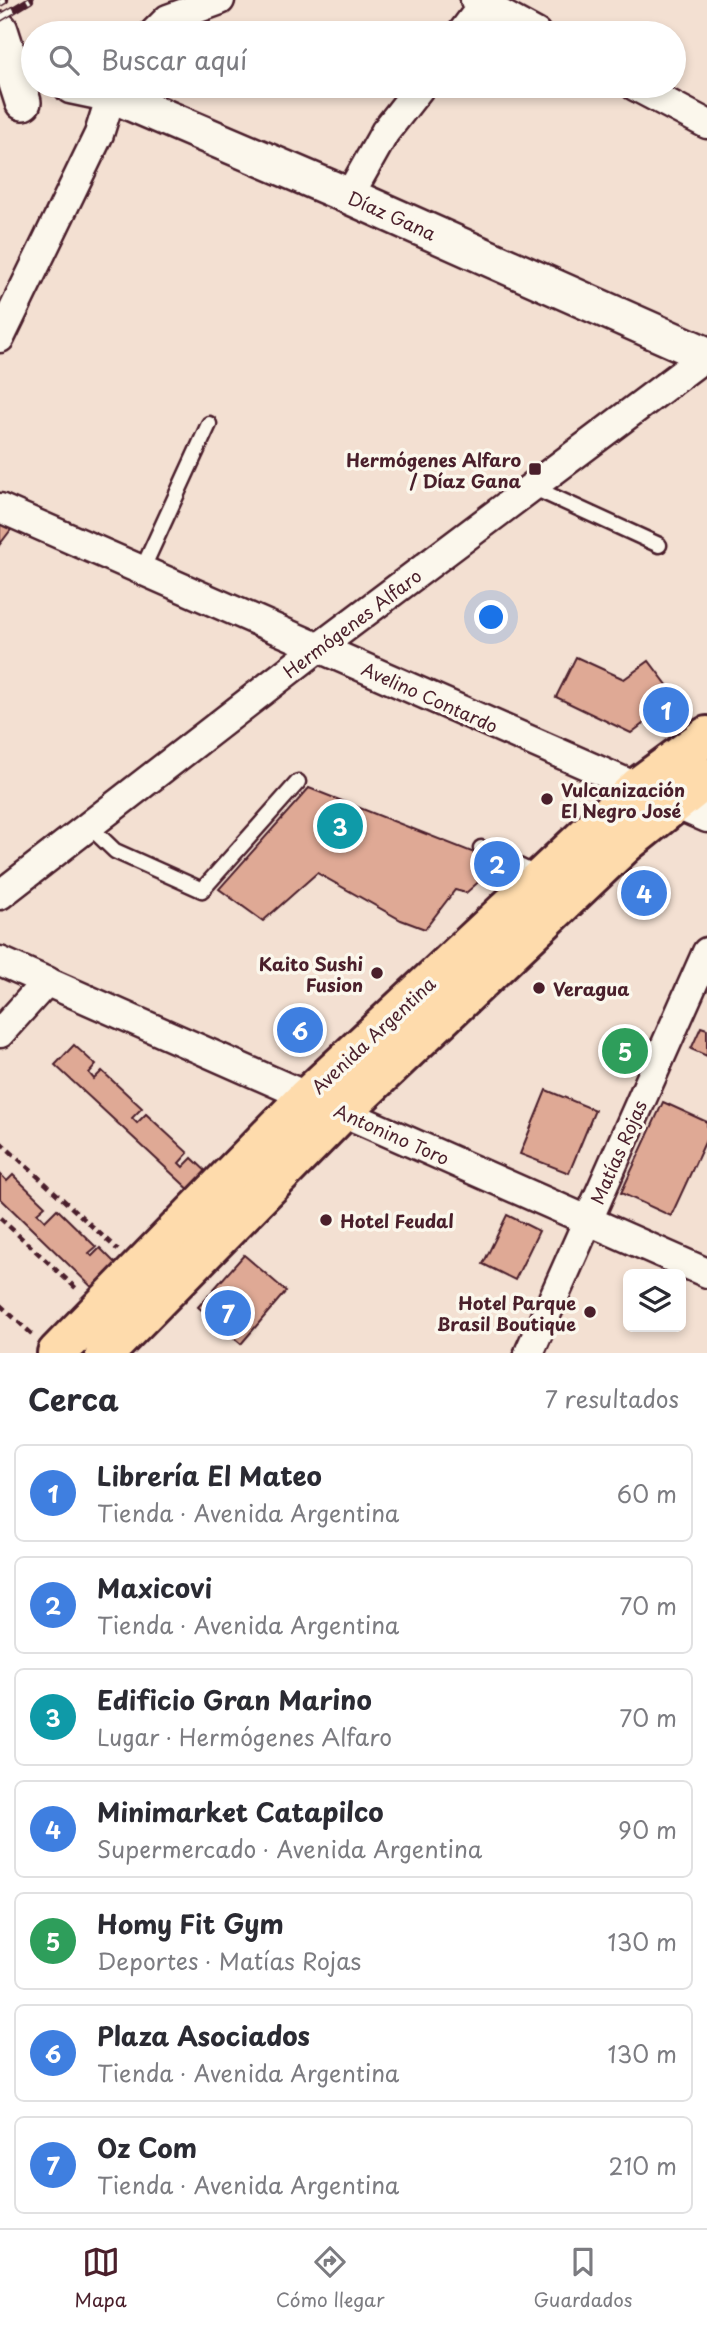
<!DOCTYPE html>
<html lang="es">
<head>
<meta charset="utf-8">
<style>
  :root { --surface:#fff; --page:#f2f2f3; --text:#2b2b33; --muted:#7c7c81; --line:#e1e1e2; --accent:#4a1f2b }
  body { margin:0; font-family:"Playpen Sans",sans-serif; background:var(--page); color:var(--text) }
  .controls { position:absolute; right:21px; bottom:21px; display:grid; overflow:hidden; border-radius:10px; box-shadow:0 4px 10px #0003 }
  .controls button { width:63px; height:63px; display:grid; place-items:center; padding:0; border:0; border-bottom:2px solid var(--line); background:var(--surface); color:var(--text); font:35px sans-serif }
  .you { position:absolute; left:492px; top:618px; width:24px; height:24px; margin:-18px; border:5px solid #fff; border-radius:50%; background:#1a73e8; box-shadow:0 0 0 10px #1a73e833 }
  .badge { display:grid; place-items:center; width:46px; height:46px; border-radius:50%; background:var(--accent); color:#fff; font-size:23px; font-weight:700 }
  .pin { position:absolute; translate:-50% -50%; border:4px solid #fff; box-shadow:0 2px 7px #0006 }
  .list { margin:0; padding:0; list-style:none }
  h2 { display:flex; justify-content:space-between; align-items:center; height:91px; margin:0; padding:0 28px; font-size:30px }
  h2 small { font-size:23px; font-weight:400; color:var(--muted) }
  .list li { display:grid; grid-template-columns:46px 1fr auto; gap:21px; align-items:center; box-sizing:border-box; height:98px; margin:0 14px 14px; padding:0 14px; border:2px solid var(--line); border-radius:10px }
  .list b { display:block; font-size:26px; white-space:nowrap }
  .list p { margin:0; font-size:23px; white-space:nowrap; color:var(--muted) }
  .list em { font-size:23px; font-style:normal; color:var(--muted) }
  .icon { flex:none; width:38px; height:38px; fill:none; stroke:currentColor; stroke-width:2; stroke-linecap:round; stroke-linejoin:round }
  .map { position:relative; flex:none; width:707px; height:1353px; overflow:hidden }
  .search { position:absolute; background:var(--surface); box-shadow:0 4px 10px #0003; left:21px; right:21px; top:21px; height:77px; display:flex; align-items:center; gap:18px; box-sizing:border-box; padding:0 24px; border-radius:38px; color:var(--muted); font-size:26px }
  .sheet { height:875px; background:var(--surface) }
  nav { display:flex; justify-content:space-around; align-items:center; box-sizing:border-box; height:98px; border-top:2px solid var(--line); background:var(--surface); font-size:19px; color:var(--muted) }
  nav a { display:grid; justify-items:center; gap:4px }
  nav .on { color:var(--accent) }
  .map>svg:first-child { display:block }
  .building { fill:#dfa995; stroke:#4a1f2b; stroke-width:2 }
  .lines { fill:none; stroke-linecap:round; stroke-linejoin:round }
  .service-casing { stroke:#4a1f2b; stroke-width:19 }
  .minor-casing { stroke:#4a1f2b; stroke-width:33 }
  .tertiary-casing { stroke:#4a1f2b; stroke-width:40 }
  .primary-casing { stroke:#4a1f2b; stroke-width:44 }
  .path { stroke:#4a1f2b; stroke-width:4.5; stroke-dasharray:7 5; stroke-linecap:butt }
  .service { stroke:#fbf7ec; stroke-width:14 }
  .minor { stroke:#fbf7ec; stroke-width:28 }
  .tertiary { stroke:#fbf7ec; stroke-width:35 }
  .primary { stroke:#fedbac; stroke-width:38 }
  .rail-casing { stroke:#4a1f2b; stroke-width:8 }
  .rail { stroke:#fbf7ec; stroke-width:5; stroke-dasharray:16; stroke-linecap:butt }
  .poi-dot { fill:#4a1f2b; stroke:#fbf7ec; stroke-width:2.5 }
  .labels { text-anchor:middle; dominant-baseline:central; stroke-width:7; stroke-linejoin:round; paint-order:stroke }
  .street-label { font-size:18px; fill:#4a1f2b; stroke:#fbf7ec }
  .poi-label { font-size:18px; font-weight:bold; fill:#4a1f2b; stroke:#fbf7ec; text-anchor:end }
</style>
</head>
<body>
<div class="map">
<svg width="707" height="1353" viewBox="0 0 707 1353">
  <rect width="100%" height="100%" fill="#f3e0d2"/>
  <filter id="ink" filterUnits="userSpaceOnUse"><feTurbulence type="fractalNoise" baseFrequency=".0143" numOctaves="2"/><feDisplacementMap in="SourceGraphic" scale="14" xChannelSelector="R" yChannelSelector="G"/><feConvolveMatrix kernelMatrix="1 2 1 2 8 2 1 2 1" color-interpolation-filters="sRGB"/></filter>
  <g filter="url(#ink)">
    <g class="building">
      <path d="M0 522 13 527 0 544Z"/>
      <path d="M576 657 624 679 649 661 677 698 631 733 556 697Z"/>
      <path d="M309 788 500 863 466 893 455 890 425 929 401 920 317 873 263 921 219 889Z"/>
      <path d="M701 1027 707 1029V1056L691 1049Z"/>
      <path d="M74 1045 96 1065 89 1073 94 1079 102 1071 142 1108 132 1118 137 1123 146 1114 188 1153 179 1163 183 1167 192 1158 211 1176 194 1194 55 1065Z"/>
      <path d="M546 1090 595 1110 569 1173 520 1154Z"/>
      <path d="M663 1102 707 1122V1138L671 1216 621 1193Z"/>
      <path d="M0 1174 7 1181 13 1175 45 1206 37 1213 45 1221 57 1209 96 1247 89 1253 92 1256 100 1248 125 1273 102 1297 0 1198Z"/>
      <path d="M507 1215 539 1231 515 1280 483 1264Z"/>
      <path d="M244 1255 286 1291 241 1344 198 1307Z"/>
    </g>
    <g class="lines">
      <defs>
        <g id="service">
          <path d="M532 487 659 545"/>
          <path d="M142 570 209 424"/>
          <path d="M89 826 115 851 202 890 298 782"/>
          <path d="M481 848 538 875"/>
        </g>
        <g id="minor">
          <path d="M475 0 536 33"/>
          <path d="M154 33 168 19 220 0"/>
          <path d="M462 33 483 5"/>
          <path d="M635 86 707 124"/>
          <path d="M349 196 385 132 421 86"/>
          <path d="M0 338 99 134 114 86"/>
          <path d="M0 508 707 818"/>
          <path d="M0 895 318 648 707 355"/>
          <path d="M0 961 707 1273"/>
          <path d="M0 1033 47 981"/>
          <path d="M529 1353 707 952"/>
        </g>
        <g id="tertiary">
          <path d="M0 30 23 102"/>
          <path d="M72 86 110 94 349 196 707 355"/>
        </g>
        <g id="primary">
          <path d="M57 1353 307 1097 638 787 707 736"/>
          <path d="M105 1353 342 1112 626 843 707 778"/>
        </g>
      </defs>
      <use href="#service" class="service-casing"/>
      <use href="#minor" class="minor-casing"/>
      <use href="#tertiary" class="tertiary-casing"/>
      <use href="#primary" class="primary-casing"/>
      <g class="path">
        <path d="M0 1142 118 1250"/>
        <path d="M0 1218 79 1291"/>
        <path d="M0 1305 33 1335"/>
      </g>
      <use href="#service" class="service"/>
      <use href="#minor" class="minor"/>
      <use href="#tertiary" class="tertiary"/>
      <use href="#primary" class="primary"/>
      <defs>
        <g id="rail">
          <path d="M0 3 5 0"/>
          <path d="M0 18 30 0"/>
        </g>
      </defs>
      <use href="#rail" class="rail-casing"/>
      <use href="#rail" class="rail"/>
    </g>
  </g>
  <g class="poi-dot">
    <rect x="528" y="462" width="14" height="14" rx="3.5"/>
    <circle cx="547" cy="799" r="7"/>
    <circle cx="377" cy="973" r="7"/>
    <circle cx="539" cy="988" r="7"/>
    <circle cx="326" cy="1220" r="7"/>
    <circle cx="590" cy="1312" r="7"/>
  </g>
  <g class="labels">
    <g class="street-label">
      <text transform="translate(392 215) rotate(24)">Díaz Gana</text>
      <text transform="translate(352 623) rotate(-37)">Hermógenes Alfaro</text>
      <text transform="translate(430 697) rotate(24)">Avelino Contardo</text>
      <text transform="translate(373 1035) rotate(-43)">Avenida Argentina</text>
      <text transform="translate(392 1134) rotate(24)">Antonino Toro</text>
      <text transform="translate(618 1152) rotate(-66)">Matías Rojas</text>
    </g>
    <g class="poi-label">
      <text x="521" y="459">Hermógenes Alfaro<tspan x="521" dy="21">/ Díaz Gana</tspan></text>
      <text x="561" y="789" text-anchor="start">Vulcanización<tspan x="561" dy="21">El Negro José</tspan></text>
      <text x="363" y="963">Kaito Sushi<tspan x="363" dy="21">Fusion</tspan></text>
      <text x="553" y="988" text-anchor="start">Veragua</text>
      <text x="340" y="1220" text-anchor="start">Hotel Feudal</text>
      <text x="576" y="1302">Hotel Parque<tspan x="576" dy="21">Brasil Boutique</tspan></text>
    </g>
  </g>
</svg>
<div class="controls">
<button><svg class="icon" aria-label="layers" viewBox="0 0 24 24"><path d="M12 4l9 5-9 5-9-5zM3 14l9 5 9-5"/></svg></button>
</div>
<div class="you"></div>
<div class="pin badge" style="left:666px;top:710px;background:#3f7fe0">1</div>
<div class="pin badge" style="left:497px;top:864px;background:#3f7fe0">2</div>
<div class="pin badge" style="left:340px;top:826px;background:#0f9aa8">3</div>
<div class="pin badge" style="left:644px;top:893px;background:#3f7fe0">4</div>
<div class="pin badge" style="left:625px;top:1051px;background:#2e9e5b">5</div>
<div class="pin badge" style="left:300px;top:1030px;background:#3f7fe0">6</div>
<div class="pin badge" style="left:228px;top:1313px;background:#3f7fe0">7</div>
<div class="search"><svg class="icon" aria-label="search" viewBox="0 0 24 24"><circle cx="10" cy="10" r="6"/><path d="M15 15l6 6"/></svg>Buscar aquí</div>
</div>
<section class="sheet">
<h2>Cerca<small>7 resultados</small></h2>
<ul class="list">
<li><span class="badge" style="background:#3f7fe0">1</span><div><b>Librería El Mateo</b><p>Tienda · Avenida Argentina</p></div><em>60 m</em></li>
<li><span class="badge" style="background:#3f7fe0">2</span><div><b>Maxicovi</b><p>Tienda · Avenida Argentina</p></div><em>70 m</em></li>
<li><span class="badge" style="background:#0f9aa8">3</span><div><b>Edificio Gran Marino</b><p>Lugar · Hermógenes Alfaro</p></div><em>70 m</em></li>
<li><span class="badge" style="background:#3f7fe0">4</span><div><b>Minimarket Catapilco</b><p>Supermercado · Avenida Argentina</p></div><em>90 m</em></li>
<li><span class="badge" style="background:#2e9e5b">5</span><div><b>Homy Fit Gym</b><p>Deportes · Matías Rojas</p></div><em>130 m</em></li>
<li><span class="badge" style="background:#3f7fe0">6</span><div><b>Plaza Asociados</b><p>Tienda · Avenida Argentina</p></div><em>130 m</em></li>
<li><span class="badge" style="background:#3f7fe0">7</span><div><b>Oz Com</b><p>Tienda · Avenida Argentina</p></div><em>210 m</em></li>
</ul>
</section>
<nav>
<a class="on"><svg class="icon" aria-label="map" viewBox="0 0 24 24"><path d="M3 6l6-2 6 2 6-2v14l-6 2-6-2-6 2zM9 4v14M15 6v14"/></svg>Mapa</a>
<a><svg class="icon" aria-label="directions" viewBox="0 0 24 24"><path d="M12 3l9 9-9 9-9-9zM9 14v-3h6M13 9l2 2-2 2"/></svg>Cómo llegar</a>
<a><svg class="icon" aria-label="saved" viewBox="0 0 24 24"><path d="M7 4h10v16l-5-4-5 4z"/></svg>Guardados</a>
</nav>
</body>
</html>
